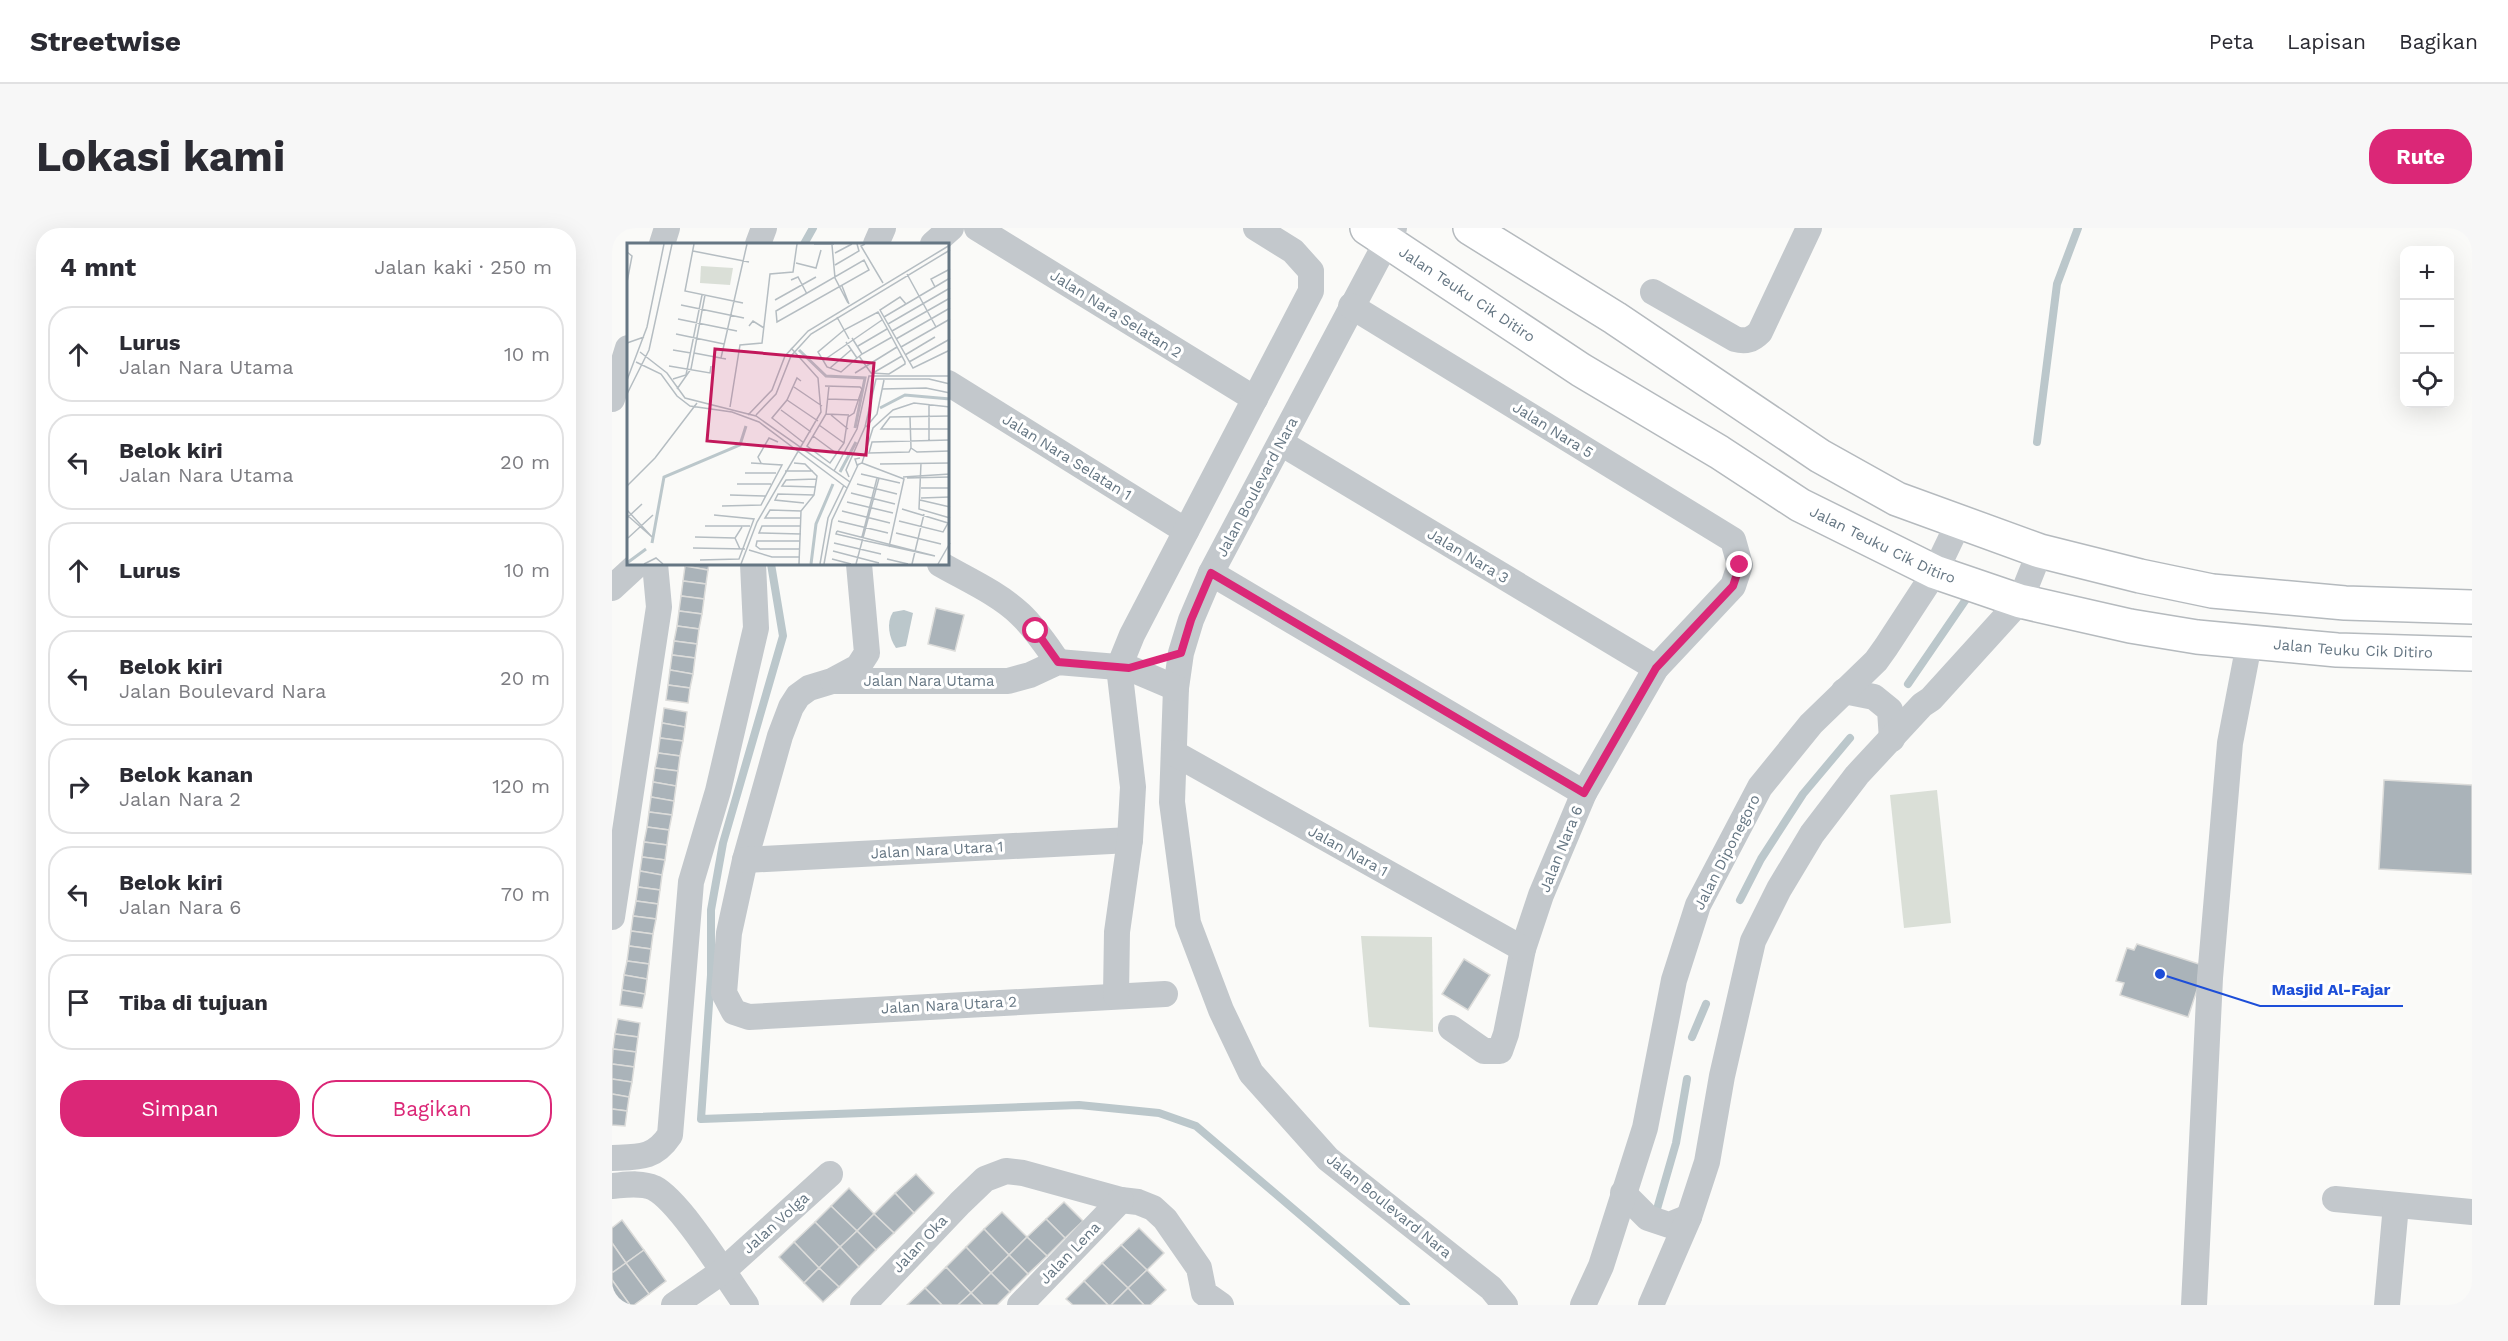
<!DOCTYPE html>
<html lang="id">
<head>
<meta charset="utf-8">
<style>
  :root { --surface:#fff; --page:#f7f7f7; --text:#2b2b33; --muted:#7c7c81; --line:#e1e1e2; --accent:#db2777 }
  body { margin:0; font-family:"Work Sans",sans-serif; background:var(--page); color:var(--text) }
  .controls { position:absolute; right:18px; top:18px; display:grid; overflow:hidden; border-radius:12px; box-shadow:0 6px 24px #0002 }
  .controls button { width:54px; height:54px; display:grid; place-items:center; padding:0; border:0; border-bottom:2px solid var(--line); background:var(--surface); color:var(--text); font:30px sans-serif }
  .stop { position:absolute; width:18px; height:18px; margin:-14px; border:4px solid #db2777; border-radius:50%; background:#fff }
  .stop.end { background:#db2777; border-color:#fff; box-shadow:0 2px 6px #0008 }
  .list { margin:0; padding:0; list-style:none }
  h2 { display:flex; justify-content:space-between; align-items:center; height:78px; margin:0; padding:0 24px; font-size:26px }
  h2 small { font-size:20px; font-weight:400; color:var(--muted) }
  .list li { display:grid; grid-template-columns:39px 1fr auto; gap:18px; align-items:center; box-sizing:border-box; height:96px; margin:0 12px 12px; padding:0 12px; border:2px solid var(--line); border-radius:24px }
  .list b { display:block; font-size:22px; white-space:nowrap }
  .list p { margin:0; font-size:20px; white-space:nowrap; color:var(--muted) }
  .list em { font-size:20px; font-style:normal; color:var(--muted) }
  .actions { display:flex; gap:12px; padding:18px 24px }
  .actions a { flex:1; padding:14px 0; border:2px solid var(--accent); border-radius:24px; text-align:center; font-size:21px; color:var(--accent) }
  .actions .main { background:var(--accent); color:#fff }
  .icon { flex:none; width:33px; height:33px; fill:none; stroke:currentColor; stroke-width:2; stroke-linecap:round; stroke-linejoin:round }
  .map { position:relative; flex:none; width:1860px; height:1077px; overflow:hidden; border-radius:24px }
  header { display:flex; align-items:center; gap:36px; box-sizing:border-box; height:84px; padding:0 30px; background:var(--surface); border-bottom:2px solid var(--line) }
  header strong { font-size:28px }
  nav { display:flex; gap:33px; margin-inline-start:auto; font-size:21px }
  .intro { display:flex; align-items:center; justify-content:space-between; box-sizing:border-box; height:144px; padding:0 36px }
  h1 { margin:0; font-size:42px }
  .button { padding:15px 27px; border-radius:24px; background:var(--accent); color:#fff; font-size:21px; font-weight:700 }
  main { display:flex; gap:36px; padding:0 36px }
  aside { flex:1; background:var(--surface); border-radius:24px; box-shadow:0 6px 24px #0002 }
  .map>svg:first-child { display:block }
  .green { fill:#dadfd7 }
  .water { fill:#bbc7cb }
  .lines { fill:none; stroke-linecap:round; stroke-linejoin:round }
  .stream { stroke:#bbc7cb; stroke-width:8 }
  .building { fill:#aab3b9; stroke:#dcdcda; stroke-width:1.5 }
  .major-casing { stroke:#b5babe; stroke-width:36 }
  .minor { stroke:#c3c8cc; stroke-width:26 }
  .major { stroke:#fff; stroke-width:33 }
  .route { stroke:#db2777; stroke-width:8 }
  .labels { text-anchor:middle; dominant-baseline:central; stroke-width:6; stroke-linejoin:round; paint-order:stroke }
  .street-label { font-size:15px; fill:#657683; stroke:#fff }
  .inset-river { fill:none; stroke:#bbc7cb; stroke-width:3 }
  .inset-road { fill:none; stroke:#b5bdc2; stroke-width:1.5 }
  .view { fill:#c2185b; fill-opacity:0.15; stroke:#c2185b; stroke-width:3 }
  .inset-edge { fill:none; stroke:#657683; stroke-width:3 }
  .leader { fill:none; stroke:#1d4ed8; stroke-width:2 }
  .callout-dot { fill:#1d4ed8; stroke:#fff; stroke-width:2 }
  .callout-label { font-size:16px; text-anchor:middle; font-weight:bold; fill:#1d4ed8; stroke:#fff; stroke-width:6; stroke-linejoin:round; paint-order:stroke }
</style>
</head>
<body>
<header>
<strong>Streetwise</strong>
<nav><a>Peta</a><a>Lapisan</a><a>Bagikan</a></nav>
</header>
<div class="intro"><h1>Lokasi kami</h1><a class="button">Rute</a></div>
<main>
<aside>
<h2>4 mnt<small>Jalan kaki · 250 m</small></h2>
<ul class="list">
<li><svg class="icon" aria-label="ahead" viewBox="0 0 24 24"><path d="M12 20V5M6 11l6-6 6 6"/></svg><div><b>Lurus</b><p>Jalan Nara Utama</p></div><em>10 m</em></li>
<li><svg class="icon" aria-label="left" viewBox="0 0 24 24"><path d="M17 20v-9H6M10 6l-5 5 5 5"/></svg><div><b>Belok kiri</b><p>Jalan Nara Utama</p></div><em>20 m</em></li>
<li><svg class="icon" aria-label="ahead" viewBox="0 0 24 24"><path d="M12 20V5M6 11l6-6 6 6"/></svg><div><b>Lurus</b></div><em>10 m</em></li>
<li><svg class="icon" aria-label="left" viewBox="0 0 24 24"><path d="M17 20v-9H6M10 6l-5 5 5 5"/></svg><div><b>Belok kiri</b><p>Jalan Boulevard Nara</p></div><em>20 m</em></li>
<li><svg class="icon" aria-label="right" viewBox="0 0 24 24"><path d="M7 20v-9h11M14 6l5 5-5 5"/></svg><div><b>Belok kanan</b><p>Jalan Nara 2</p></div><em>120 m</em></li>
<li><svg class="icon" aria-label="left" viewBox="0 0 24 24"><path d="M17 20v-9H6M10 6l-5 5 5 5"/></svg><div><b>Belok kiri</b><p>Jalan Nara 6</p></div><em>70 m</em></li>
<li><svg class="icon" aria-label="arrive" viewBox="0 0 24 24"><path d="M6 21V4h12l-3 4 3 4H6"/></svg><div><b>Tiba di tujuan</b></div></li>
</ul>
<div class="actions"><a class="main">Simpan</a><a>Bagikan</a></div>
</aside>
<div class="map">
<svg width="1860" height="1077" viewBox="0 0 1860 1077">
  <rect width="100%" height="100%" fill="#fafaf8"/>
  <g class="green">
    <path d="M1325 562 1339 695 1292 700 1278 567Z"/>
    <path d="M749 708 820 709 821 804 757 799Z"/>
  </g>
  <path class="water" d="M292 382 301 385 294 418 284 420C277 410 274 395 281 384Z"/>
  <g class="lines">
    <g class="stream">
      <path d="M192 16 201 0"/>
      <path d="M1425 214 1445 56 1466 0"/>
      <path d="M159 336 171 408 111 615 99 682V747L89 891 467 877 547 885 584 898 794 1077"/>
      <path d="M1296 456 1359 364"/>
      <path d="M1128 672 1149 631 1191 566 1238 510"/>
      <path d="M1080 809 1094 776"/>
      <path d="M1045 981 1064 915 1075 851"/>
    </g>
  </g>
  <g class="building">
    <path d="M74 336H97L96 342 73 338Z"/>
    <path d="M73 338 96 342 94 356 71 353Z"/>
    <path d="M71 353 94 356 92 371 69 368Z"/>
    <path d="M69 368 92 371 90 386 67 383Z"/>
    <path d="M324 380 352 387 343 423 316 416Z"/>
    <path d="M67 383 90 386 87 401 65 398Z"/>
    <path d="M65 398 87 401 85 416 62 413Z"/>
    <path d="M62 413 85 416 83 430 60 427Z"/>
    <path d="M60 427 83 430 81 446 58 442Z"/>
    <path d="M58 442 81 446 78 460 56 457Z"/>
    <path d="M56 457 78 460 76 475 54 472Z"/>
    <path d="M52 480 75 484 73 499 50 495Z"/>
    <path d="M50 495 73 499 71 513 48 510Z"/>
    <path d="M48 510 71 513 68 528 46 525Z"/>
    <path d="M46 525 68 528 66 543 43 540Z"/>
    <path d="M43 540 66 543 64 558 41 554Z"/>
    <path d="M1772 552 1860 557V646L1767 641Z"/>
    <path d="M41 554 64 558 62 573 39 569Z"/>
    <path d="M39 569 62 573 60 587 37 584Z"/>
    <path d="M37 584 60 587 57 602 35 599Z"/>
    <path d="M35 599 57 602 55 617 32 614Z"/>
    <path d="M32 614 55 617 53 632 30 629Z"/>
    <path d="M30 629 53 632 50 647 28 643Z"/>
    <path d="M28 643 50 647 48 662 26 659Z"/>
    <path d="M26 659 48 662 46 676 24 673Z"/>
    <path d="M24 673 46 676 44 691 21 688Z"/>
    <path d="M21 688 44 691 41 706 19 703Z"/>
    <path d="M19 703 41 706 39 721 17 718Z"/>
    <path d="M1525 716 1593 738 1576 789 1508 767 1512 755 1504 753 1515 720 1522 722Z"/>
    <path d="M17 718 39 721 37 736 15 733Z"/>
    <path d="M852 731 878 747 856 782 830 766Z"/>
    <path d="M15 733 37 736 35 751 12 747Z"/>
    <path d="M12 747 35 751 33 766 10 762Z"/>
    <path d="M10 762 33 766 30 780 8 777Z"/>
    <path d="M6 791 28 795 26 809 3 806Z"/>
    <path d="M3 806 26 809 24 824 1 821Z"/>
    <path d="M1 821 24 824 22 839 0 836Z"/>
    <path d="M0 836 22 839 20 854 0 851Z"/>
    <path d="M0 851 20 854 17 869 0 866Z"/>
    <path d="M0 866 17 869 15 883 0 881Z"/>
    <path d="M0 881 15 883 13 898 0 897Z"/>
    <path d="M304 946 322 965 302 985 283 965Z"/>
    <path d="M237 960 262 986 245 1003 219 978Z"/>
    <path d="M283 965 302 985 282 1005 262 986Z"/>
    <path d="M452 974 471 993 453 1010 434 991Z"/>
    <path d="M219 978 245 1003 228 1019 203 994Z"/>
    <path d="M390 984 415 1009 397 1027 372 1001Z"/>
    <path d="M262 986 282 1005 264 1022 245 1003Z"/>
    <path d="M434 991 453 1010 435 1028 415 1009Z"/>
    <path d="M10 992 32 1022 14 1035 0 1015V1000Z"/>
    <path d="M203 994 228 1019 207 1040 182 1014Z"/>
    <path d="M527 1000 552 1025 535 1042 509 1017Z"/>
    <path d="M372 1001 397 1027 379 1045 354 1019Z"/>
    <path d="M245 1003 264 1022 247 1039 228 1019Z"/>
    <path d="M415 1009 435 1028 416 1046 397 1027Z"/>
    <path d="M182 1014 207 1040 192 1055 167 1029Z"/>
    <path d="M0 1015 14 1035 0 1045Z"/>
    <path d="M509 1017 535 1042 516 1060 490 1035Z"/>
    <path d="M228 1019 247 1039 227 1059 207 1040Z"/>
    <path d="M354 1019 379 1045 359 1065 334 1039Z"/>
    <path d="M32 1022 54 1053 37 1066 14 1035Z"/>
    <path d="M397 1027 416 1046 398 1064 379 1045Z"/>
    <path d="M14 1035 37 1066 22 1077H18L0 1052V1045Z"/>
    <path d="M490 1035 516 1060 499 1077H496L472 1053Z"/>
    <path d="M334 1039 359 1065 346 1077H330L313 1060Z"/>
    <path d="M207 1040 227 1059 211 1074 192 1055Z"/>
    <path d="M535 1042 554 1062 538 1077H532L516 1060Z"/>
    <path d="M379 1045 398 1064 385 1077H371L359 1065Z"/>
    <path d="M0 1052 18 1077H0Z"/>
    <path d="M472 1053 496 1077H461L454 1071Z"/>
    <path d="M313 1060 330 1077H295Z"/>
    <path d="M516 1060 532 1077H499Z"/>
    <path d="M359 1065 371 1077H346Z"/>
  </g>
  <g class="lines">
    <defs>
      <g id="major">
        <path id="s1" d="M755 0 969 142 1107 224 1188 277 1323 344 1408 373 1518 398 1585 409 1725 422 1860 426"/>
        <path d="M858 0 1003 90 1208 228 1285 271 1428 323 1528 348 1600 363 1733 375 1860 379"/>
      </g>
    </defs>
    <use href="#major" class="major-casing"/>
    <g class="minor">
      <path d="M365 0 643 171"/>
      <path d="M782 0 599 345 579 392 569 425 564 460 560 574 576 695 609 782 639 845 716 931 879 1060 893 1077"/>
      <path d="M50 16 55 0"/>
      <path d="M146 16 152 0"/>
      <path d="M264 16 271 0"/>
      <path d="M321 16 339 0"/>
      <path d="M1041 64 1123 111C1134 114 1140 112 1148 104L1197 0"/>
      <path d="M739 78 1121 312 1128 337 1121 358 1044 440 972 565 929 667 911 721 894 806 888 823H872L839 800"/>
      <path d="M336 155 574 303"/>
      <path d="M0 171 16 120"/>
      <path d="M669 215 1044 440"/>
      <path d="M247 336 255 425 246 439 220 453 197 460 186 468 179 479 168 508 133 632 117 705 112 765 122 784 137 789 553 766"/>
      <path d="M328 336C354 351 386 365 408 386 423 400 434 417 446 434"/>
      <path d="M599 345 972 565"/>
      <path d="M0 360 26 336"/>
      <path d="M221 453H396L418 447 446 434 517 440 564 460"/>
      <path d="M1232 463 1262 469 1278 482 1280 511"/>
      <path d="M562 525 911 721"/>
      <path d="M133 632 518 612"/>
      <path d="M0 689 47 379 43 336"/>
      <path d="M504 767 505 704 518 612 521 559 507 439 520 407 699 63V43L681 23 644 0"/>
      <path d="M0 930C27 929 42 931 58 907L79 654 106 563 144 400 141 336"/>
      <path d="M0 958C13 957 29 954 42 960 68 973 115 1050 134 1077"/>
      <path d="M1011 965 1036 990 1057 997 1077 989"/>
      <path d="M1723 971 1860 984"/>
      <path d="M62 1077 111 1043 218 946"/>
      <path d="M251 1077 348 975 373 951 394 943 411 945 509 972 526 974 541 980 553 991 587 1040 592 1065 609 1077"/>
      <path d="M408 1077 509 972"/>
      <path d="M971 1077 989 1038 1033 900 1062 752 1086 677 1148 559 1199 496 1264 433 1274 419 1323 344 1347 294"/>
      <path d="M1039 1077 1077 989 1095 934 1110 848 1141 713 1167 661 1200 606 1245 547 1310 477 1319 471 1408 373 1428 323"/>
      <path d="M1582 1077 1598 750 1618 515 1637 416"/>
      <path d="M1775 1077 1784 977"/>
    </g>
    <use href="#major" class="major"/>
  </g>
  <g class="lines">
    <path class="route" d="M424 403 446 434 517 440 569 425 579 392 599 345 972 565 1044 440 1121 358 1128 337"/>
  </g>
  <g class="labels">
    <g class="street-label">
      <text stroke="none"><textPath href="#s1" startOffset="120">Jalan Teuku Cik Ditiro</textPath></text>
      <text transform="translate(504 86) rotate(32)">Jalan Nara Selatan 2</text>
      <text transform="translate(941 202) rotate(32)">Jalan Nara 5</text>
      <text transform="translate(455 229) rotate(32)">Jalan Nara Selatan 1</text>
      <text transform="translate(645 259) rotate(-62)">Jalan Boulevard Nara</text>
      <text stroke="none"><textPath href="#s1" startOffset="606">Jalan Teuku Cik Ditiro</textPath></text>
      <text transform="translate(856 328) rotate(31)">Jalan Nara 3</text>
      <text stroke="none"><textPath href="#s1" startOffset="1092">Jalan Teuku Cik Ditiro</textPath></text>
      <text x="317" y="453">Jalan Nara Utama</text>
      <text transform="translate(949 621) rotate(-68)">Jalan Nara 6</text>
      <text transform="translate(325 622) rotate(-3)">Jalan Nara Utara 1</text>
      <text transform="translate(736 623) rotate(29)">Jalan Nara 1</text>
      <text transform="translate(1115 624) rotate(-63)">Jalan Diponegoro</text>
      <text transform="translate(337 777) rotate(-3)">Jalan Nara Utara 2</text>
      <text transform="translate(777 978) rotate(39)">Jalan Boulevard Nara</text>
      <text transform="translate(164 995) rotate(-42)">Jalan Volga</text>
      <text transform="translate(308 1016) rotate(-47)">Jalan Oka</text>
      <text transform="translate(458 1025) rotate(-46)">Jalan Lena</text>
    </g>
  </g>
  <g transform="translate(15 15)">
    <rect width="322" height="322" fill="#fafaf8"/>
    <path d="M74 23 106 25 103 42 73 40Z" fill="#dadfd7"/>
    <path class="inset-river" d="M172 107 199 133 238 135 228 185M253 165 278 152 323 156M213 229 229 199M25 300 37 234 113 202 119 183M0 320 19 306M184 321 189 281 206 241"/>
    <path class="inset-road" d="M67 1 58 48 116 60M187 1H207M238 1 234 3 256 40M205 2 208 35 221 60M66 8 122 19M0 9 5 13 0 39M208 10 225 1M237 17 242 27 150 79 149 68ZM169 20 189 25 194 7M208 22 232 8 230 1M280 31 309 84M164 37 171 34 180 51M215 43 222 61M308 44 304 36 323 26M148 57 189 34M279 61 273 54 253 67 286 125 323 107M54 62 117 75M210 74 222 96M257 74 323 35M51 76 110 88M261 81 323 45M122 83 126 78 137 85M265 88 323 55M49 91 97 101M225 95 235 111M269 96 323 65M219 99 230 115M0 100 17 94M231 103 260 86M274 104 323 76M46 107 64 110M13 109 40 130 58 155 129 173 223 239 205 277 197 321M67 110 99 116M278 112 308 94M232 113 244 130 262 131 278 121V119L260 85 251 69 217 87 191 109 200 124 214 129 230 115 235 111 265 94M94 115 120 1M197 117 255 77M9 119 34 131 50 153 63 163 105 169 132 179 220 245M282 119 323 96M42 123 83 130 84 123M203 125 224 107M228 130 270 104M246 130 275 113M46 136 59 132 75 52M0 137 20 84 37 1M174 138 170 135 160 157 145 175 177 200M198 143 233 144 235 146 227 170 221 174 217 200 203 220 180 203 199 171 202 143M167 144 195 163M50 146 64 126 78 52M255 146 299 145 323 150M0 151 22 107 45 1M200 156 233 157M160 157 191 178M302 161V198M103 164 113 102 135 100 143 31 166 29 170 1M154 167 184 189M199 171 222 172M121 172 145 147 158 113 181 88 323 2M129 172 149 151 164 113 184 91 323 7M204 172 221 186M323 173 263 174 254 186H323M283 174 284 205M192 182 217 200M239 184 250 171 257 137M186 193 209 210M284 205 282 209 242 210 245 199 323 197M284 205 290 209 323 208M233 215 228 216 230 222 235 220 246 185 266 167 287 160 323 164M134 220 131 214 142 195 151 199M167 220 178 221 190 233 187 252 174 268 172 321M235 220 277 236 262 304M294 220 292 266 323 275M253 221 323 220M158 228H186M207 228 230 186 242 133H323M118 230H149M234 231 273 240M222 234 219 227 238 184 249 136H302L323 141M276 234 323 231M280 235 323 234M223 239 231 222M110 241H144M230 241 270 251M0 243 28 215 70 160M188 244 155 243 159 237 190 236M294 245H323M224 250 268 261M103 252 139 253M294 255 323 254M293 257 323 264M220 259 266 270M177 260 148 257 151 251 187 252M95 263 134 262 155 222 124 220M0 267 25 294 0 272M215 268 263 280M0 275 15 261M173 275H138L143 267 174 268M211 278 261 290M272 278 316 289 321 280 275 266M78 283H123M173 283H135L132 290 174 291M210 288 209 291 235 297 308 313M210 288 308 313M269 290 314 301M68 294 108 295M235 294 250 235M1 295 26 272M173 298H130L129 303 133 306H173M207 300 254 311M66 305 118 306M113 306 108 295 115 284M122 307 145 314H172M206 308 252 320M205 316 224 321M260 316 281 321M73 317 112 316 127 276 87 272M17 321 29 315 36 321M114 321 130 279 194 169 191 135 164 105M193 321 201 275 217 242M229 321 252 235M285 321 297 271M311 321 323 300"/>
    <path class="view" d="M88 106 247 120 239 212 80 198Z"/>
    <rect width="322" height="322" class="inset-edge"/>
  </g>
  <path class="leader" d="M1548 746L1648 778H1791"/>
  <circle class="callout-dot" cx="1548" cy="746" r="6"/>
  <g class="callout-label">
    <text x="1719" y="767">Masjid Al-Fajar</text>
  </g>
</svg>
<div class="controls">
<button>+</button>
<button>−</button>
<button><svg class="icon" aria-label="locate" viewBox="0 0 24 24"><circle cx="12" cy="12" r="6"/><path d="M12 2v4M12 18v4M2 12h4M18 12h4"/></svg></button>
</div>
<div class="stop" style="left:424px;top:403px"></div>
<div class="stop end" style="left:1128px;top:337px"></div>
</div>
</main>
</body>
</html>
